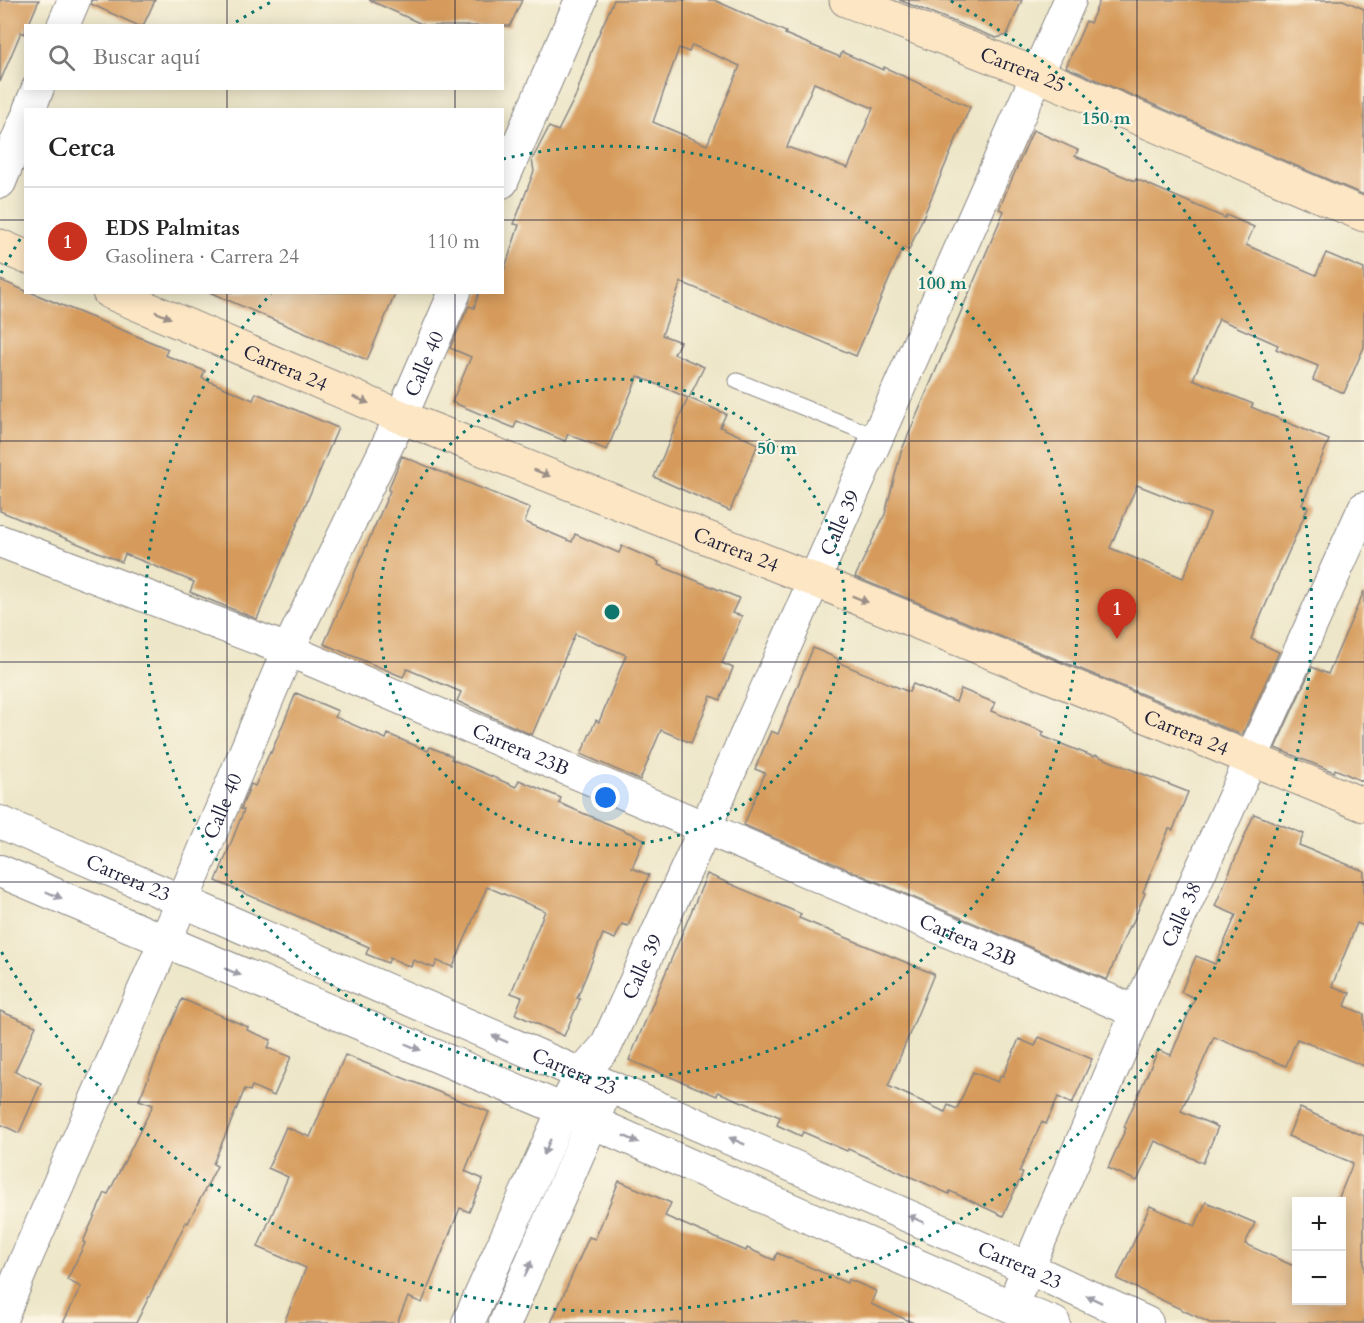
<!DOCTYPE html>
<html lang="es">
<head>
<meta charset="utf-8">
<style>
  :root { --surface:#fff; --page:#f6f6f6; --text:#222; --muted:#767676; --line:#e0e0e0; --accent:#c8321e }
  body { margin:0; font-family:Cardo,serif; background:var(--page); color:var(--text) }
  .controls { position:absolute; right:18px; bottom:18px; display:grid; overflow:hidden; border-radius:0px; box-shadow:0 3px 15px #0003 }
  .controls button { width:54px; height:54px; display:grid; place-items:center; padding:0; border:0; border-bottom:2px solid var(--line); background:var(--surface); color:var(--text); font:30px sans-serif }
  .you { position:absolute; left:606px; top:798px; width:21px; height:21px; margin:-15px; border:4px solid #fff; border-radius:50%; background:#1a73e8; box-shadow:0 0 0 9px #1a73e833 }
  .badge { display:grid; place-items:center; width:39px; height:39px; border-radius:50%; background:var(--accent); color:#fff; font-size:20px; font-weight:700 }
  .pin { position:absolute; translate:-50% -50px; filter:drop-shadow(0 2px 3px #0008) }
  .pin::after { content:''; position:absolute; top:32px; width:21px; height:18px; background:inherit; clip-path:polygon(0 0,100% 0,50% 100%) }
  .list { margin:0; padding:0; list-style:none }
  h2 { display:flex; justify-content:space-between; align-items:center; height:78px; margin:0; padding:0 24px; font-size:26px }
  h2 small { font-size:20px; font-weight:400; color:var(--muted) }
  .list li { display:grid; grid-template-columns:39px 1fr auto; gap:18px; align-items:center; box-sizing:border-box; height:108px; padding:0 24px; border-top:2px solid var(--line) }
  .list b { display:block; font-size:22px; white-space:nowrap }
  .list p { margin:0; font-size:20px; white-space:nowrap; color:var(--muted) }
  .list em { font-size:20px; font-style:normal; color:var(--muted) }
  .icon { flex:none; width:33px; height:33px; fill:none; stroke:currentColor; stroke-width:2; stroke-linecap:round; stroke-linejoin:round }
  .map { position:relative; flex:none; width:1364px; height:1323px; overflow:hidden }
  .search { position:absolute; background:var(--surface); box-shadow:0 3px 15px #0003; left:24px; top:24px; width:480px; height:66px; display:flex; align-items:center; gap:15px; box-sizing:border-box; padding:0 21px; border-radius:0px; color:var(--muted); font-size:22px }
  .panel { position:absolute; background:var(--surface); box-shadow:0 3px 15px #0003; left:24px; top:108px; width:480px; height:186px; border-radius:0px }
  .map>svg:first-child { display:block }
  .building { fill:#d69b5c; fill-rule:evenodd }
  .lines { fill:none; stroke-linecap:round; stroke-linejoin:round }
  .lane-casing { stroke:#888482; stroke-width:17 }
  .street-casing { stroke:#888482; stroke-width:34 }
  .secondary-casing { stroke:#888482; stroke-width:35 }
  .lane { stroke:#fff; stroke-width:15 }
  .street { stroke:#fff; stroke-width:32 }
  .secondary { stroke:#fce6c4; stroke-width:33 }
  .oneway { fill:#9a8e86 }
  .oneway2 { fill:#9c9ca7 }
  .grid { fill:none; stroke:#22223b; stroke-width:1.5; stroke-opacity:0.55 }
  .ring { fill:none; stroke:#0f766e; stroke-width:3; stroke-dasharray:3 6 }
  .labels { text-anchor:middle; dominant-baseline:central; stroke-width:4.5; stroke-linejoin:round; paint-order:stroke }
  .street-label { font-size:20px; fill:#22223b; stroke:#fcf5e5 }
  .centre { fill:#0f766e; stroke:#fcf5e5; stroke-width:3 }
  .ring-label { font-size:18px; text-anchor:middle; font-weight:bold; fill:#0f766e; stroke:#fcf5e5; stroke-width:4.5; stroke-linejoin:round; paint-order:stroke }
</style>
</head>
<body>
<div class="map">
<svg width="1364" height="1323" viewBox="0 0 1364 1323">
  <rect width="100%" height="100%" fill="#fcf5e5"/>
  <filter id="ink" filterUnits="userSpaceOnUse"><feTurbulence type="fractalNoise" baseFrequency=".0167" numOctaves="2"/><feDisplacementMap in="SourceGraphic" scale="12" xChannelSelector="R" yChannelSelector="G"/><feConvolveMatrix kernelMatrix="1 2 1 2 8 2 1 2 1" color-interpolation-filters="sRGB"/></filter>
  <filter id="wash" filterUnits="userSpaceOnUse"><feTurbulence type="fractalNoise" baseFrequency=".008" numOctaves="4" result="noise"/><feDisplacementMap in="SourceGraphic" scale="24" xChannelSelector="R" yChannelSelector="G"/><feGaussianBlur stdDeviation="1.35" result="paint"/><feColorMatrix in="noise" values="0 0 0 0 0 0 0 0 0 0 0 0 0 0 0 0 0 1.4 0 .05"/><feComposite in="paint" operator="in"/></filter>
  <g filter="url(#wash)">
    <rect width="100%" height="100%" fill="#ede6c8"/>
    <g id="blocks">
      <g class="building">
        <path d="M0 0H39L28 26H26L25 34 21 32 0 82Z"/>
        <path d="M92 0H155L143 26H139L91 4Z"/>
        <path d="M369 0H522L510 26H426Z"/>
        <path d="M614 0H714L786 32 785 34 840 57 842 52 883 70 884 67 970 107 909 250 903 247 856 356 681 282 662 335 680 342 674 354 704 367 689 398 726 414 720 427 758 444 730 511 654 477 688 398 638 376 607 450 568 434 565 441 517 421 514 428 452 402 471 357 450 348 469 306 474 308 479 292H502V277L519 225 514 224 534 171 532 160 549 127 558 131 576 95 592 49ZM692 45 740 66 707 145 653 122 679 48 689 52ZM814 83 873 108 848 168 787 147Z"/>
        <path d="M899 0H1022L1007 35 996 38Z"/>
        <path d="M1100 0H1343L1364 9V195L1066 67 1086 21 1090 23Z"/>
        <path d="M1033 130 1078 150 1075 156 1135 181 1136 179 1225 218 1226 215 1254 227 1246 245 1316 275 1326 253 1364 269V347L1344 393 1313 380 1318 366 1276 349 1278 345 1219 319 1193 379 1253 404 1251 407 1329 440 1302 505 1308 507 1251 639 1279 652 1242 735 855 577 885 514 901 452 1004 211 999 209ZM1137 485 1210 514 1183 578 1110 548Z"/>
        <path d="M0 280 26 291V292H30L168 349 165 355 205 371 202 378 253 400 256 393 338 428 257 619 190 592 194 582 125 554 122 562 0 511Z"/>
        <path d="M209 292H396L367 360Z"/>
        <path d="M402 456 530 508 525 522 572 542 575 534 619 553 622 546 659 562 658 565 739 598 732 613 742 616 722 663 733 668 720 700 711 696 691 743 661 730 640 780 581 754 596 720 599 722 626 655 575 634 532 735 457 701 461 692 407 669 403 677 324 644 390 491 388 490Z"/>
        <path d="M1364 591V782L1335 769 1334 772 1275 748 1312 667 1328 674Z"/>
        <path d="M813 648 839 659 837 662 909 692 913 684 956 702 961 689 995 703 991 711 1044 732 1042 736 1094 757 1095 755 1188 792 1173 830 1169 829 1143 892 1145 893 1131 927 1129 926 1107 980 744 825 765 773 755 769 771 731 778 734Z"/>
        <path d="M296 693 338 711 335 717 386 739 388 734 428 751 430 747 452 756 451 759 516 787 519 780 561 798 559 803 644 839 632 868 649 875 628 926 622 924 615 939 603 934 577 998 580 999 564 1036 515 1014 522 997 511 993 545 911 487 887 453 967 437 961 434 968 413 960 411 967 390 958 388 963 366 954 369 947 216 881 244 810 241 809 251 784 255 786 270 752 271 753Z"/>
        <path d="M1254 814 1304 834 1299 845 1364 871V926L1357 923 1332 986 1350 993 1345 1006 1364 1014V1066L1297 1039 1286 1066 1214 1037 1181 1111 1218 1127 1203 1163 1155 1141 1137 1181 1108 1168 1126 1128 1124 1127 1158 1050 1171 1055 1195 998 1181 992 1196 956 1215 964 1236 915 1215 906Z"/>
        <path d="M707 874 801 914 799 918 934 974 888 1086 945 1112 948 1105 957 1109 973 1072 998 1082 1001 1075 1003 1076 1019 1039 1035 1046 1039 1037 1092 1059 1072 1104 1058 1097 1046 1124 1042 1122 1019 1172 1023 1173 1003 1216 950 1191 949 1194 929 1185 848 1149 847 1151 803 1132 801 1136 777 1125 780 1117 718 1092 717 1096 629 1060Z"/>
        <path d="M182 999 248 1027 247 1030 271 1040 268 1048 291 1057 274 1096 252 1086 250 1091 245 1089 213 1164 217 1166 188 1223 186 1222 136 1323H63L81 1287 67 1280 85 1243 83 1242 95 1215 105 1193 108 1194 153 1105 139 1100Z"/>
        <path d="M0 1011 36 1026 15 1071 41 1083 19 1133 0 1124Z"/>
        <path d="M345 1055 489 1112 465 1171 483 1179 469 1212 460 1208 422 1303 408 1297 397 1323H284L306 1268 258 1247 288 1177 268 1168 286 1127 310 1137Z"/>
        <path d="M1300 1108 1364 1136V1323H1210L1117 1279 1150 1206 1195 1226 1206 1202 1255 1223 1245 1244 1296 1267V1300H1341V1202H1337L1353 1163 1288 1136Z"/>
        <path d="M619 1181 671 1203 665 1216 746 1251 747 1248 774 1260 777 1253 847 1283 848 1279 876 1291 871 1304 914 1323H551L589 1237 595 1239Z"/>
      </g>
    </g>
  </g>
  <g filter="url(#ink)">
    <use href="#blocks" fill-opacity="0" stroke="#888482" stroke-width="1.5"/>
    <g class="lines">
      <defs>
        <path id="lane" d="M737 381 877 437"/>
        <g id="street">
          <path d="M63 26 74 0"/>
          <path d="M29 110 38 88"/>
          <path d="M0 182 26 119"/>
          <path d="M502 182 581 0"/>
          <path id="s1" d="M0 541 288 650 1137 1012"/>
          <path id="s2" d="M0 822 1028 1268 1147 1323"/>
          <path d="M0 871 592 1122 1010 1306 1054 1323"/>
          <path id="s3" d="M1020 1287 1137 1012 1364 508"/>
          <path id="s4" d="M0 1322 25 1261 183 900 288 650 401 417 455 292"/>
          <path id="s5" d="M468 1323 563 1110 581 1075 606 1046 705 828 1070 0"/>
          <path d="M505 1323 600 1104"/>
        </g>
        <g id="secondary">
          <path id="s6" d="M846 0 1036 74 1364 215"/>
          <path d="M0 246 26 257"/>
          <path id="s7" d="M109 292 401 417 814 580 1364 805"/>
        </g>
      </defs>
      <use href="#lane" class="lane-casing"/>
      <use href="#street" class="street-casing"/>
      <use href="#secondary" class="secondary-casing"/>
      <use href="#lane" class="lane"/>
      <use href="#street" class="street"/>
      <use href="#secondary" class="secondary"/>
    </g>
    <defs><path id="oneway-solid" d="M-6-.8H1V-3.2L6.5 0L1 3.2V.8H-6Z" transform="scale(1.5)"/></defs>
    <g class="oneway">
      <use href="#oneway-solid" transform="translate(163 315) rotate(23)"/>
      <use href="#oneway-solid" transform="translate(361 400) rotate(23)"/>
      <use href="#oneway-solid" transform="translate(542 473) rotate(22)"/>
      <use href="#oneway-solid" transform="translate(860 599) rotate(22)"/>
    </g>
    <g class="oneway2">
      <use href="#oneway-solid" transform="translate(54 895) rotate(23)"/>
      <use href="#oneway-solid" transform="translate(233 972) rotate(23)"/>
      <use href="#oneway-solid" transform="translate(500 1039) rotate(-156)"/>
      <use href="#oneway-solid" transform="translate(413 1047) rotate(23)"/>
      <use href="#oneway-solid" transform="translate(631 1139) rotate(24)"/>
      <use href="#oneway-solid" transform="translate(737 1141) rotate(-156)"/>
      <use href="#oneway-solid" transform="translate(547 1147) rotate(114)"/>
      <use href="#oneway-solid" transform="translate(916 1219) rotate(-156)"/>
      <use href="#oneway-solid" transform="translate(528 1269) rotate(-67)"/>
      <use href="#oneway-solid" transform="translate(1094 1299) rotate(-155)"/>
    </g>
  </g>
  <path class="grid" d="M227 0V26M455 0V26M682 0V1323M909 0V1323M1137 0V1323M227 88V110M455 88V110M0 220H26M502 220H1364M227 292V1323M455 292V1323M0 441H1364M0 662H1364M0 882H1364M0 1102H1364"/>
  <g class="ring">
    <circle cx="612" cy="612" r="233"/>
    <path d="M503 159A466 466 0 1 1 271 294"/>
    <path d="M1 273A699 699 0 0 1 22 236M236 22A699 699 0 0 1 273 1M951 1A699 699 0 1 1 1 951"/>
  </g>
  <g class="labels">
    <g class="street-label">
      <text stroke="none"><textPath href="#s6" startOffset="190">Carrera 25</textPath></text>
      <text stroke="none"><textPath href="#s4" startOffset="1048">Calle 40</textPath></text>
      <text stroke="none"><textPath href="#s7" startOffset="192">Carrera 24</textPath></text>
      <text stroke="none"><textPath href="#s5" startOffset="884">Calle 39</textPath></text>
      <text stroke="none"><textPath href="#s7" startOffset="678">Carrera 24</textPath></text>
      <text stroke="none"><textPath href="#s7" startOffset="1164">Carrera 24</textPath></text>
      <text stroke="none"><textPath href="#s1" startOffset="561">Carrera 23B</textPath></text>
      <text stroke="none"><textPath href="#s4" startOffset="562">Calle 40</textPath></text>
      <text stroke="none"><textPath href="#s2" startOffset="140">Carrera 23</textPath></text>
      <text stroke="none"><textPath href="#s3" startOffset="406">Calle 38</textPath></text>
      <text stroke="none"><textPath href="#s1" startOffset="1047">Carrera 23B</textPath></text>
      <text stroke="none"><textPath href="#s5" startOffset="398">Calle 39</textPath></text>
      <text stroke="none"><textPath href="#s2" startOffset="626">Carrera 23</textPath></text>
      <text stroke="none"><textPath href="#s2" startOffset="1112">Carrera 23</textPath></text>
    </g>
  </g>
  <circle cx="612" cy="612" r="9" class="centre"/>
  <g class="ring-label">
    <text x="1106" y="124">150 m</text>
    <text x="942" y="289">100 m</text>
    <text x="777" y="454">50 m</text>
  </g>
</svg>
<div class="controls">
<button>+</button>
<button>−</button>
</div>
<div class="you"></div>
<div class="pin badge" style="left:1117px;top:639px">1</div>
<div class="search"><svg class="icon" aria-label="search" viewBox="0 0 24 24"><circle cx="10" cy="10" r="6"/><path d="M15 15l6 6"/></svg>Buscar aquí</div>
<section class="panel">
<h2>Cerca<small></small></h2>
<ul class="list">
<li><span class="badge">1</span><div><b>EDS Palmitas</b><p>Gasolinera · Carrera 24</p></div><em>110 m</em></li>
</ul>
</section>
</div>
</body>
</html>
